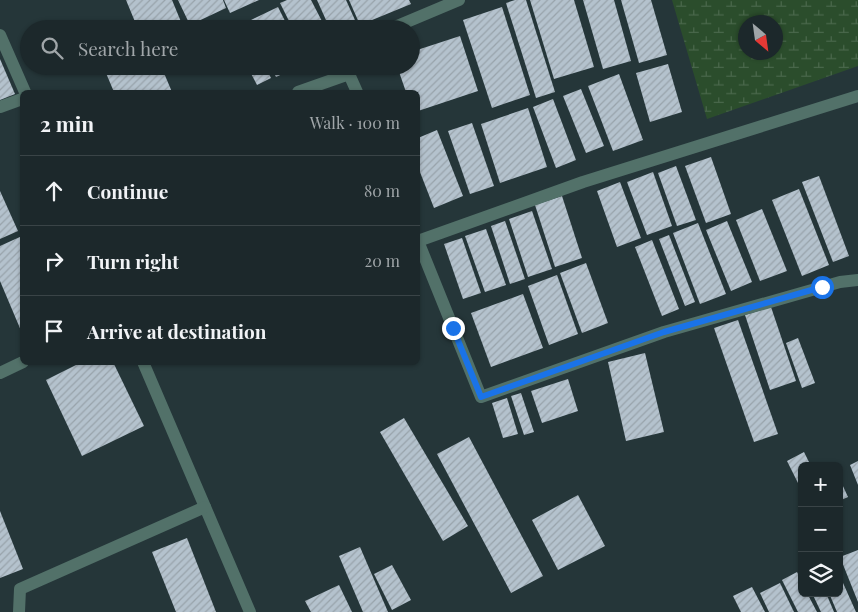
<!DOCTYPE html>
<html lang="en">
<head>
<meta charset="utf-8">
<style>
  :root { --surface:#1c282b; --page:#293437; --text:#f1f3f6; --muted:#a0a6a9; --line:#3a4447 }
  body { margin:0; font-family:"Playfair Display",serif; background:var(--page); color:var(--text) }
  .controls { position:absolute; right:15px; bottom:15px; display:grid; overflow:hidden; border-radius:8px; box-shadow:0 1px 4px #0004 }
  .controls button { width:45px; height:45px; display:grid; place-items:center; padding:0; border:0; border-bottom:1px solid var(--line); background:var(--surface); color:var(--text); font:25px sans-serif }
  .compass { position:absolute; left:738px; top:15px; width:45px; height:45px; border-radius:50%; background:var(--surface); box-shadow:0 1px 4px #0004; rotate:151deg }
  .stop { position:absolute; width:15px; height:15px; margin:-11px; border:4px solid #1a73e8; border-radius:50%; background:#fff }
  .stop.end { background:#1a73e8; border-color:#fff; box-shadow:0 1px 5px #0008 }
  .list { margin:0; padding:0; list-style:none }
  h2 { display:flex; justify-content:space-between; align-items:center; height:65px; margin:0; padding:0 20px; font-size:21px }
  h2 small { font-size:16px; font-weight:400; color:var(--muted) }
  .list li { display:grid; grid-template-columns:32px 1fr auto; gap:15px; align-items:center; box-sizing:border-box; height:70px; padding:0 20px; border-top:1px solid var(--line) }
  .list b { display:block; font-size:19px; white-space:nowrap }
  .list em { font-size:16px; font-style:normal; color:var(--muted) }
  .icon { flex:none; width:28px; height:28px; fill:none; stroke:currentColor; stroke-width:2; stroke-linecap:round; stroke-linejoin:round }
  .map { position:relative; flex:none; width:858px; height:612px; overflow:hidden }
  .search { position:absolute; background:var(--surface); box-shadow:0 1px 4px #0004; left:20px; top:20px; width:400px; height:55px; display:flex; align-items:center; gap:12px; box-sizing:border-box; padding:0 18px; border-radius:28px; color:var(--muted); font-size:19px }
  .panel { position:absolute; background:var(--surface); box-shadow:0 1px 4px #0004; left:20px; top:90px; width:400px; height:275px; border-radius:8px }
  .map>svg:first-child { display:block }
  .wetland { fill:url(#wetland-marsh); fill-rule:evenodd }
  .building { fill:url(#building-hatch) }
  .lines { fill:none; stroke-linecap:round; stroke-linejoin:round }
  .minor { stroke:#527169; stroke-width:12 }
  .route { stroke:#1a73e8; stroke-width:6 }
</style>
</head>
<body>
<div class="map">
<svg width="858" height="612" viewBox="0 0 858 612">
  <defs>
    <pattern id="wetland-marsh" width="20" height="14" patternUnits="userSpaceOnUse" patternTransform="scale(1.25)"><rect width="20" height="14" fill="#2b4d2c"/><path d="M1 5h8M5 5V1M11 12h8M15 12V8" fill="none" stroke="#49674b"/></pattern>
    <pattern id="building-hatch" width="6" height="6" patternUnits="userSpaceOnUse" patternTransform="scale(1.25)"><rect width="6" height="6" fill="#b4c2cd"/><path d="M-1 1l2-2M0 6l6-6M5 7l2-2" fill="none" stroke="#98a3ab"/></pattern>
  </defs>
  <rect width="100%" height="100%" fill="#253639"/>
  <path class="wetland" d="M672 0H858V66L707 119ZM746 22H776V52H746Z"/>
  <g class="building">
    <path d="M126 0H172L184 29H138Z"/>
    <path d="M178 0H223L226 8 190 25Z"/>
    <path d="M224 0H259L230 13Z"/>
    <path d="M287 0H311L326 29H293L280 3Z"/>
    <path d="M317 0H346L359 29H330Z"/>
    <path d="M349 0H409L411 4 360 25Z"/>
    <path d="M515 0H526L555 92 536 98 506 3Z"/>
    <path d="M530 0H574L594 67 554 79Z"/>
    <path d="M583 0H614L631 61 603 69Z"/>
    <path d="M621 0H651L667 55 639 63Z"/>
    <path d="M278 7 289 29H252L249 21Z"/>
    <path d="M502 7 530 95 492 108 463 20Z"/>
    <path d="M460 36 478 91 418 111V92H406L397 66H411V52Z"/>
    <path d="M0 59 15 94 0 100Z"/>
    <path d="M668 64 682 112 650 122 636 73Z"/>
    <path d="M103 66H161L172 92H114Z"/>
    <path d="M247 66H265L271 78 257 85Z"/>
    <path d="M271 66H299L276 77Z"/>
    <path d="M619 74 643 140 613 151 588 86Z"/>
    <path d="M581 89 604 146 586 153 563 96Z"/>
    <path d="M553 99 576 160 556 168 533 107Z"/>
    <path d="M528 108 547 167 500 183 481 124Z"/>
    <path d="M472 123 494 186 470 194 448 131Z"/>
    <path d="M437 130 463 196 434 208 418 167V138Z"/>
    <path d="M711 157 731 214 706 223 685 166Z"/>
    <path d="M676 166 696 220 677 226 658 173Z"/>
    <path d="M653 172 672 226 647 235 627 182Z"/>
    <path d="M819 176 849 256 833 262 802 182Z"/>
    <path d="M620 182 641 238 617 247 597 191Z"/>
    <path d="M799 189 829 265 802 276 772 200Z"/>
    <path d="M0 191 18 231 0 239Z"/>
    <path d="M562 196 582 258 555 267 535 205Z"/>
    <path d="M762 209 787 271 760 281 736 220Z"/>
    <path d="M532 211 552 269 528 277 509 219Z"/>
    <path d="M505 221 525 279 510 284 491 226Z"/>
    <path d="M727 221 752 282 731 291 706 230Z"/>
    <path d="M698 223 726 294 700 304 673 233Z"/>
    <path d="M486 229 506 285 485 292 465 236Z"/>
    <path d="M669 235 695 302 685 306 659 239Z"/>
    <path d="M22 236V333L0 281V246Z"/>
    <path d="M462 238 481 293 463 299 444 244Z"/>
    <path d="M652 240 679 309 662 316 635 247Z"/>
    <path d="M586 263 608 323 582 333 560 273Z"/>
    <path d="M557 275 578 334 549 345 528 286Z"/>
    <path d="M523 294 543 348 491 367 471 313Z"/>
    <path d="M771 307 796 381 770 390 745 315Z"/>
    <path d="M738 320 778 434 754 442 714 328Z"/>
    <path d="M798 338 815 383 802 388 786 343Z"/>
    <path d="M645 353 664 432 626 441 608 362Z"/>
    <path d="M82 362H113L144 426 82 456 46 380Z"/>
    <path d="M568 379 578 411 542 423 531 391Z"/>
    <path d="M521 393 534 432 524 435 511 396Z"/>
    <path d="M507 398 518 434 503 438 492 403Z"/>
    <path d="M404 418 468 526 443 541 380 432Z"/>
    <path d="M469 437 543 576 511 593 437 454Z"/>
    <path d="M804 452 811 466H802V491L787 461Z"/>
    <path d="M858 461V485L850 465Z"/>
    <path d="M842 484 848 497 839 501V485Z"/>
    <path d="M578 495 605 546 558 570 532 520Z"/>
    <path d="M0 511 23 569 0 578Z"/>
    <path d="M187 538 216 612H176L152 552Z"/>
    <path d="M360 547 388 612H363L339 556Z"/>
    <path d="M858 550V602L840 557Z"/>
    <path d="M392 565 411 600 392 610 374 574Z"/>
    <path d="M797 572 802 582V593H807L817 612H798L782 580Z"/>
    <path d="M839 574 856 612H837L829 593H839Z"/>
    <path d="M780 583 794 612H769L760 593Z"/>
    <path d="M339 585 352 612H311L305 601Z"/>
    <path d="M752 587 765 612H741L733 596Z"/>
    <path d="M812 593H826L834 612H821Z"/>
  </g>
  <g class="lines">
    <g class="minor">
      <path d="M390 29 459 0"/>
      <path d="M0 35 25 92"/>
      <path d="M298 92 349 74 357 92"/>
      <path d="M0 107 22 99"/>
      <path d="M418 241 481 397 664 332 840 282 858 280"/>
      <path d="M418 241 583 182 858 96"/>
      <path d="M143 362 250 612"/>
      <path d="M0 373 23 362"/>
      <path d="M19 612 20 589 205 507"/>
    </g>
  </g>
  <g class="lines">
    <path class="route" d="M453 328 481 397 664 332 822 287"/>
  </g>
</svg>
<div class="controls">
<button>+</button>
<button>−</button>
<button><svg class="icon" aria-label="layers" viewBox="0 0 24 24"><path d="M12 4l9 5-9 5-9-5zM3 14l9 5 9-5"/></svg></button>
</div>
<svg class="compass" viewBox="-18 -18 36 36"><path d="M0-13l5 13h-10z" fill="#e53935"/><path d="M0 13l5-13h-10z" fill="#a0a6a9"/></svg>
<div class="stop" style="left:822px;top:287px"></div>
<div class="stop end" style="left:453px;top:328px"></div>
<div class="search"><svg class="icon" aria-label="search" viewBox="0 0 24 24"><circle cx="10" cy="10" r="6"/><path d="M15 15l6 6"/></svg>Search here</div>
<section class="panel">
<h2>2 min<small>Walk · 100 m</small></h2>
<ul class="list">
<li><svg class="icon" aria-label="ahead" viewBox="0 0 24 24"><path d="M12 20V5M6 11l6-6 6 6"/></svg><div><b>Continue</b></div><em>80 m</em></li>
<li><svg class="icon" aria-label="right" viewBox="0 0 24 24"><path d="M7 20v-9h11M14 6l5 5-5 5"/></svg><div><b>Turn right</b></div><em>20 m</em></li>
<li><svg class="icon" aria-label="arrive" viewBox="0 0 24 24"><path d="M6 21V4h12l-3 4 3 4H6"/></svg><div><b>Arrive at destination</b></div></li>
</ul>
</section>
</div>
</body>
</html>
